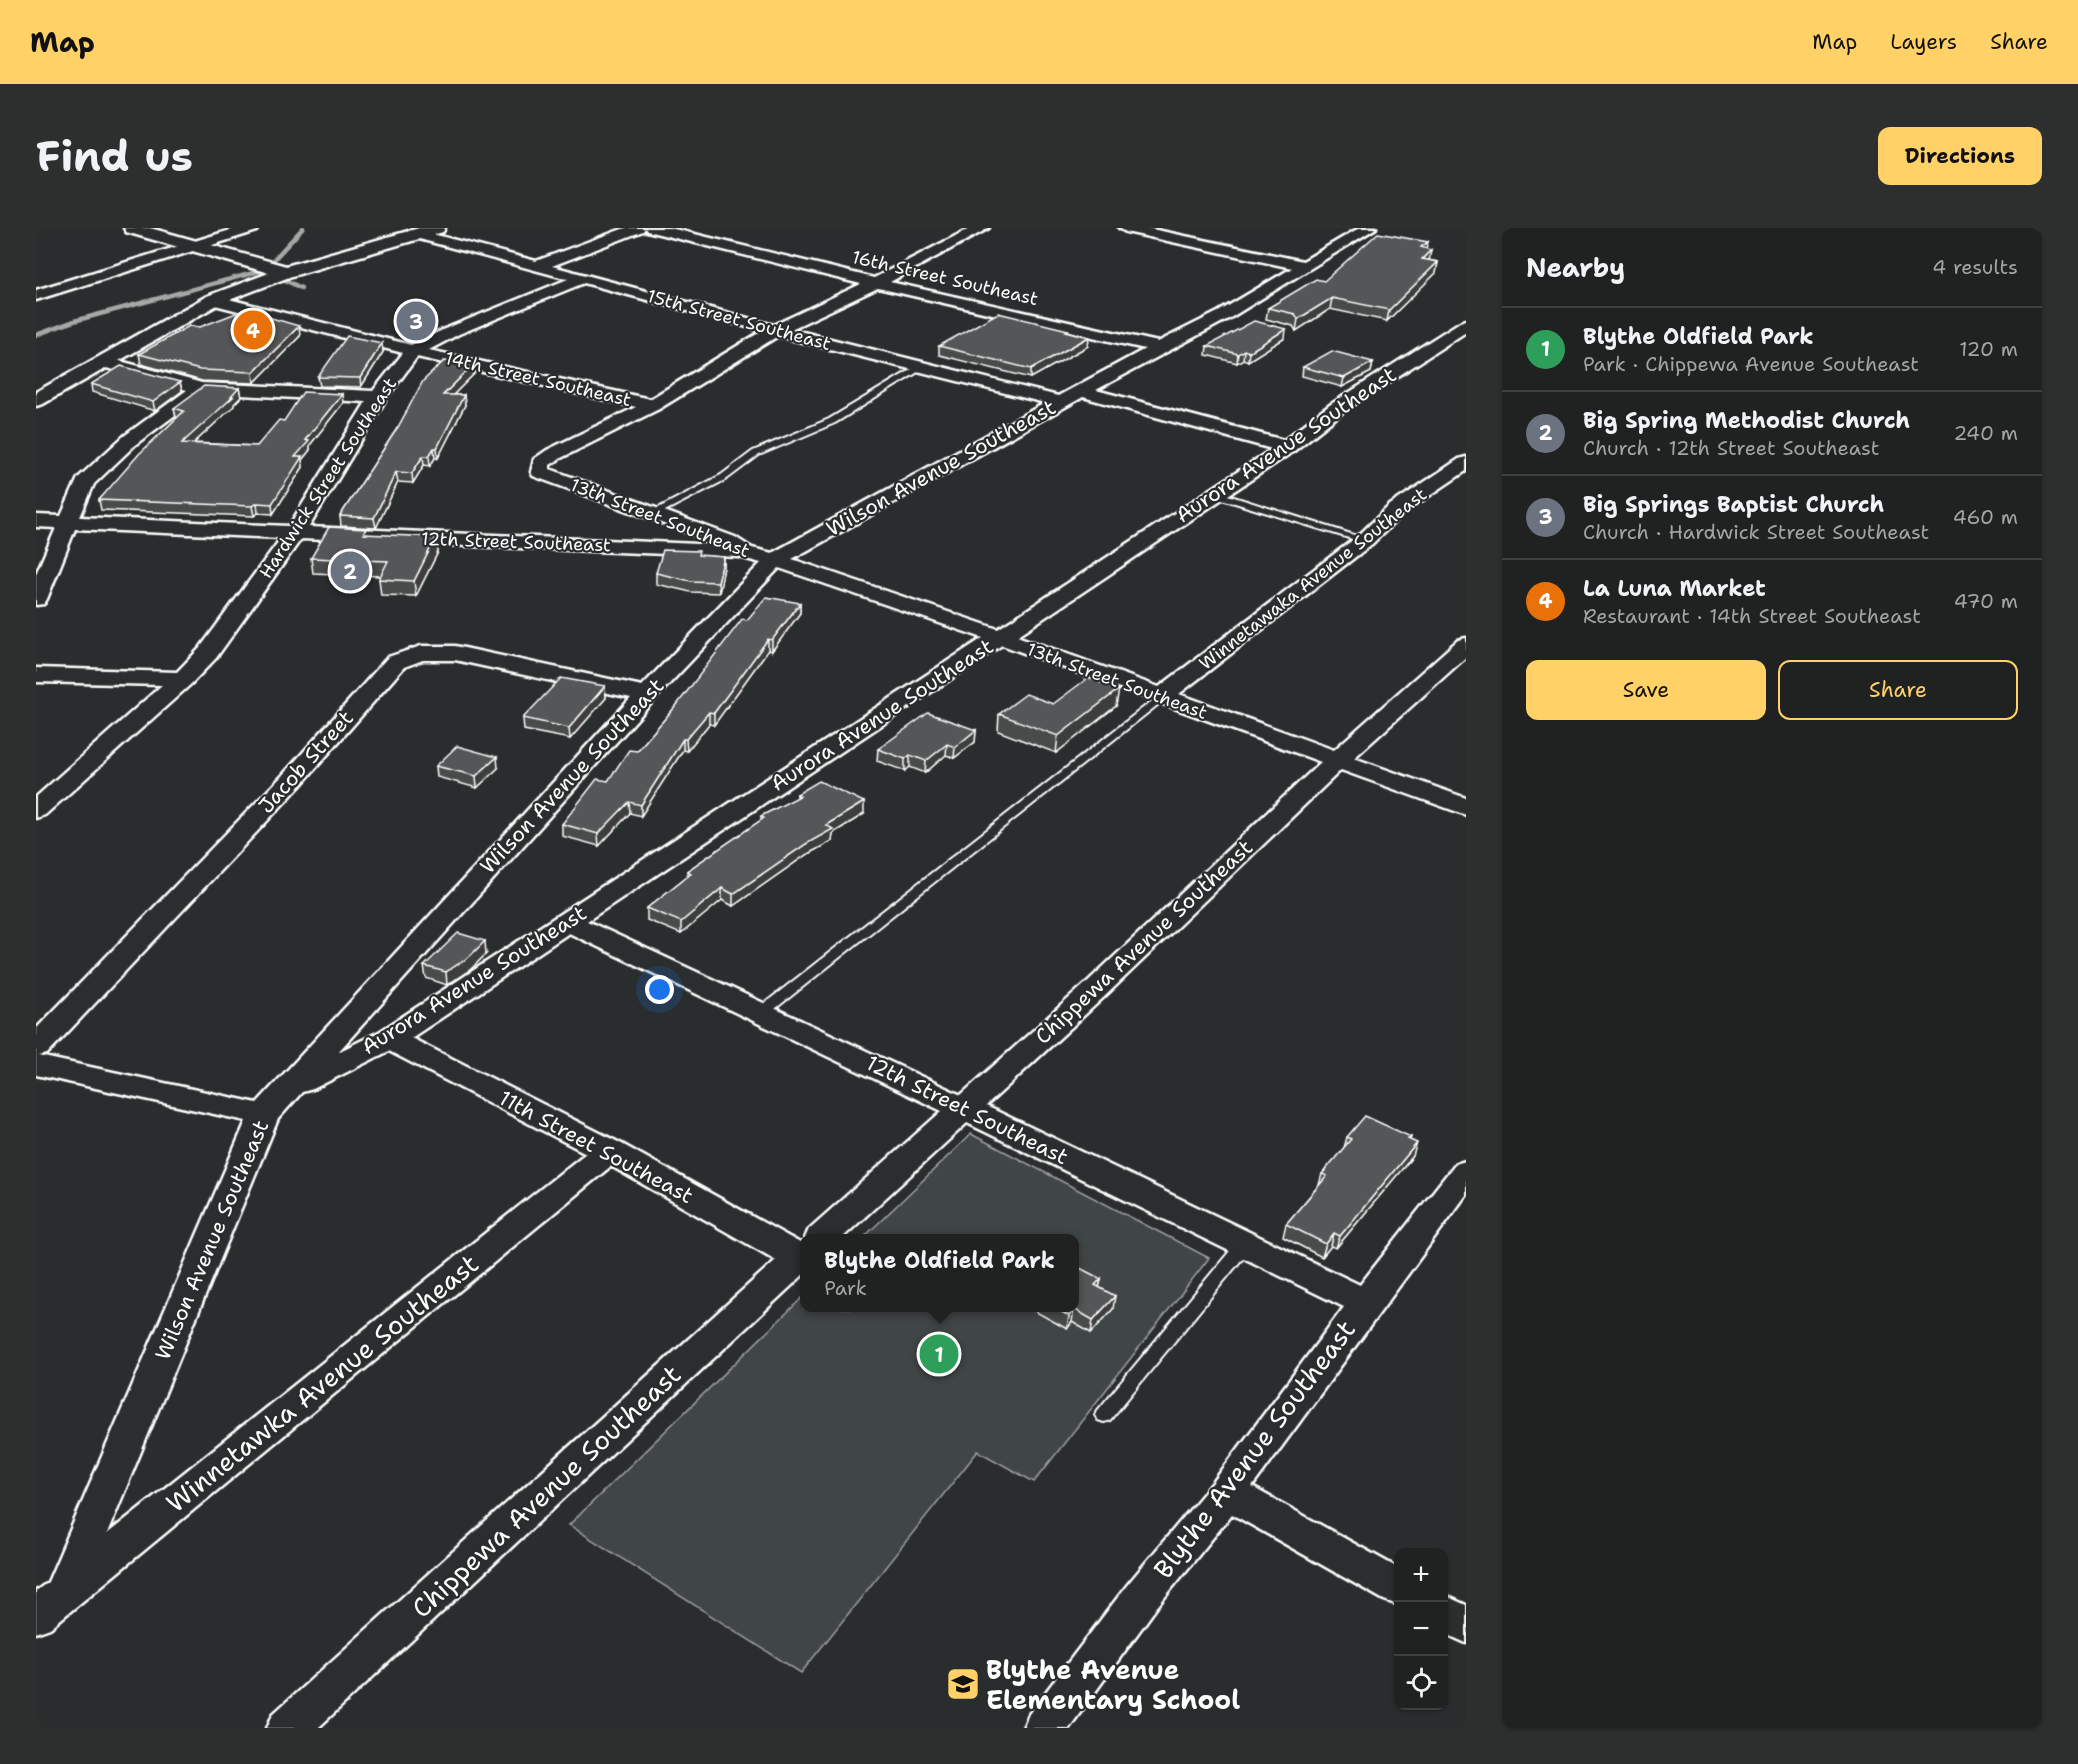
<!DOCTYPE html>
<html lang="en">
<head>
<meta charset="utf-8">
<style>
  :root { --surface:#202222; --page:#2d2f2f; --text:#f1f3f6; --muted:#a2a4a5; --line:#3d3f40; --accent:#ffd166 }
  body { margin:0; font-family:"Shantell Sans",sans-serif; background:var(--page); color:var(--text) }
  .controls { position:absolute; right:18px; bottom:18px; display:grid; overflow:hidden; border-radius:12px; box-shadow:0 2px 4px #0004 }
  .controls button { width:54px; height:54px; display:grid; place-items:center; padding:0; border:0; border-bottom:2px solid var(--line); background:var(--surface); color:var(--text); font:30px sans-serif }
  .you { position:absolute; left:624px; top:762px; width:21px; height:21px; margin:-15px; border:4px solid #fff; border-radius:50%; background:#1a73e8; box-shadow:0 0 0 9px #1a73e833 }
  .badge { display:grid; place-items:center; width:39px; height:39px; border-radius:50%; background:var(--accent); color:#fff; font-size:20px; font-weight:700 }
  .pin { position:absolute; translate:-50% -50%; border:3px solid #fff; box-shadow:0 2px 6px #0006 }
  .popup { position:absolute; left:764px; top:1006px; width:279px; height:78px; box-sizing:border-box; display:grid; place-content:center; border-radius:12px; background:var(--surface); filter:drop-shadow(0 2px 4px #0005); font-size:20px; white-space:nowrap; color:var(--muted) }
  .popup b { font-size:22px; color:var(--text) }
  .popup::after { content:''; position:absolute; left:50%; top:100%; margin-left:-12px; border:12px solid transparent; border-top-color:var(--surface) }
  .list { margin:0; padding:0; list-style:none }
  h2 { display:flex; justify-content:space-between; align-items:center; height:78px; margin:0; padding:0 24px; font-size:26px }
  h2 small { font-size:20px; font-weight:400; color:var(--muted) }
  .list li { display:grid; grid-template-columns:39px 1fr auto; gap:18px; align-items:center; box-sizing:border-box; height:84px; padding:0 24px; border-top:2px solid var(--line) }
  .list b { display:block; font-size:22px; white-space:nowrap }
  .list p { margin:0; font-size:20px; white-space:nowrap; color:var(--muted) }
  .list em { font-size:20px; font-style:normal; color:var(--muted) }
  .actions { display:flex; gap:12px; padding:18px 24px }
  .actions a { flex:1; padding:14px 0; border:2px solid var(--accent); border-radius:12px; text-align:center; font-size:21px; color:var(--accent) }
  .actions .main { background:var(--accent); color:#111 }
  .icon { flex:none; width:33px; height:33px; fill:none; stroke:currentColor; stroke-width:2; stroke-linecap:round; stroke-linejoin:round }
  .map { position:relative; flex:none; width:1430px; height:1500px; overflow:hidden; border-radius:12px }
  header { display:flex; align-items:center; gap:36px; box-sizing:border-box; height:84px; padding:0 30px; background:var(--accent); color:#111 }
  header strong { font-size:28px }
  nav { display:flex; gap:33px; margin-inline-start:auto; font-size:21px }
  .intro { display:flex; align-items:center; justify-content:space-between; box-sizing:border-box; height:144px; padding:0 36px }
  h1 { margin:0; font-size:42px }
  .button { padding:15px 27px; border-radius:12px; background:var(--accent); color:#111; font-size:21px; font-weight:700 }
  main { display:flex; gap:36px; padding:0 36px }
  aside { flex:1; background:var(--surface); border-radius:12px; box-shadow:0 2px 4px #0004 }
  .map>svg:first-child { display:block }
  .green { fill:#414445; stroke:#a0a2a2; stroke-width:1.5 }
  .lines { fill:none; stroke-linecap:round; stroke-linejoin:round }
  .stream { stroke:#a6a7a7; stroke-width:4.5 }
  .lane-casing { stroke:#fff; stroke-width:4 }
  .street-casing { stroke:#fff; stroke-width:5 }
  .secondary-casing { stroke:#fff; stroke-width:5 }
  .lane { fill:#2a2d2e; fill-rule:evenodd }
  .street { fill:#2a2d2e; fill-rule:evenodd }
  .secondary { fill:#2a2d2e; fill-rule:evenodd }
  .wall { fill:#494b4c; stroke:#fff; stroke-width:1.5 }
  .shaded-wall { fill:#3c3d3e; stroke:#fff; stroke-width:1.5 }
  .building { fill:#555758; stroke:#fff; stroke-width:1.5 }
  .labels { text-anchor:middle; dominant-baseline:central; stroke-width:4.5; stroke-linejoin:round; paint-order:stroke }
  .far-street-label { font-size:18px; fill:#fff; stroke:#2a2d2e }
  .street-label { font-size:21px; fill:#fff; stroke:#2a2d2e }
  .near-street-label { font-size:26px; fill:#fff; stroke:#2a2d2e }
  .near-poi-label { font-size:26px; font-weight:bold; fill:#fff; stroke:#2a2d2e; text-anchor:start }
</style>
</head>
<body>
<header>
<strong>Map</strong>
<nav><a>Map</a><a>Layers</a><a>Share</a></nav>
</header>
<div class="intro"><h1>Find us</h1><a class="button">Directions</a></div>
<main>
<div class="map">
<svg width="1430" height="1500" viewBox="0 0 1430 1500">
  <rect width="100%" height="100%" fill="#2a2d2e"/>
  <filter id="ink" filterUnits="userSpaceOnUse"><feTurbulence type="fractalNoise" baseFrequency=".0167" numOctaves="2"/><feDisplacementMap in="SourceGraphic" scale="12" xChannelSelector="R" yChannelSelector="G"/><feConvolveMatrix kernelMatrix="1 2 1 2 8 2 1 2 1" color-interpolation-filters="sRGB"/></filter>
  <g filter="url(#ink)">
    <path class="green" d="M935 906 1173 1030 998 1254 942 1223 765 1445 533 1297 768 1068V1080H1038V1010H827Z"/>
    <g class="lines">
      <g class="stream">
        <path d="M239 47 265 60"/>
        <path d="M0 107 38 93 228 42 267 0"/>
      </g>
      <defs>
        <g id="lane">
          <path d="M883 137 890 139 799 195 723 227 691 251 621 287 613 285 685 247 717 223 793 191Z"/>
          <path d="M1176 264H1182L1334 312 1326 314 1176 268Z"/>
          <path d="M1125 466 1129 467V471L730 788H720L718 785 720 782Z"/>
          <path d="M1209 1010 1215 1012 1217 1016 1215 1020 1074 1192 1068 1194 1062 1192 1059 1187 1062 1182 1203 1012Z"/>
        </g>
        <g id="street">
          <path d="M201 0H223L221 3 0 72V62Z"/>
          <path d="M589 0H634L838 50 935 0H953L854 54 1122 114 1182 84 1256 40 1090 4 1083 0H1111L1267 33 1323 0H1340L1194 90 1060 162 1248 212 1295 176 1424 94 1430 92V104L1307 184 1258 223 981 408 1123 459 1322 308 1354 277 1423 231 1430 229V243L1368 285 1336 316 1143 466 1298 522 1422 412 1430 410V429L1318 530 1430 570V587L1305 542 1068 769 950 878 1324 1057 1419 936 1430 933V967L1216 1259 1362 1340V1377L1348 1372 1196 1286 1120 1380 1033 1500H987L993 1486 1092 1356 1178 1253 1308 1079 931 895 806 1010H769L773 1001 906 883 533 705 375 810 584 915 764 1015 768 1014V1046L282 1500H231L237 1486 740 1032 575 938 14 1400 0 1405V1363L12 1354 210 893 0 847V801L246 548 352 429 385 418H419L606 458 725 335 703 329 265 311 180 430 155 456 9 587 0 590V569L126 457 0 454V440L141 444 164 420 245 310 39 301 11 371 8 376 0 377V346L20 300 0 299V287L25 288 42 250 88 208 151 162 63 138 61 134 63 130 69 129 166 155 337 163 367 125 171 75 169 72 177 67 375 117 411 100 532 51 376 9 374 6 376 3 381 2 500 33ZM609 0 611 3 825 56 738 97 516 38 607 3ZM548 55 726 103 614 171 393 122 423 106ZM842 60 1109 121 1022 168 755 101ZM742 108 1009 175 736 325 716 320 699 309 514 241V237L525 230 623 181ZM381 129 600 179 511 222 498 231 495 244 497 248 685 317 273 299 350 171ZM169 165 330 174 253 298 44 289 58 256 100 216ZM1047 169 1236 221 962 401 756 331ZM743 340 947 410 343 804 302 824 619 471ZM966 417 1285 534 1048 757 925 867 551 693ZM387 432H419L595 470 221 875 3 828 11 826 264 558 368 439ZM353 823 550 925 71 1306 242 891 266 864 277 861Z"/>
          <path d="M1408 1367 1430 1377V1415L1408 1405Z"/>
        </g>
        <path id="secondary" d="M88 0H114L250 38 383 0H409L407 4 256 48 183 76 7 176 0 178V164L171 68 233 45 90 4Z"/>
      </defs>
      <use href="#lane" class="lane-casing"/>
      <use href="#street" class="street-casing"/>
      <use href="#secondary" class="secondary-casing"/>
      <use href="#lane" class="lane"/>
      <use href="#street" class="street"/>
      <use href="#secondary" class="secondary"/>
    </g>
    <g class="wall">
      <path d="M1390 21 1393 32 1402 34 1400 45 1351 93 1294 81 1260 103 1257 98 1230 91 1232 80 1288 53Z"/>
      <path d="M164 99 264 108 218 155 166 153 105 136 103 126Z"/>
      <path d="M1032 102V103L1053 109 1052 118 995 150 903 127V118Z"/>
      <path d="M1249 110 1212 133 1207 131 1201 135 1170 127 1171 118Z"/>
      <path d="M347 124 325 159 284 158 282 149Z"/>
      <path d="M1337 134 1335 144 1306 159 1266 148 1267 139Z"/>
      <path d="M439 145 417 167H428L429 177 402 230H399L394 238 388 237 377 255 362 254 340 300 305 298 304 288 362 199Z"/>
      <path d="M144 154 146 163 119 183 56 164 55 156Z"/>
      <path d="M203 160 205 169 198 176V178L158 215 221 218 248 193 307 175 274 217V222L266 232 267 239 237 286 222 285 218 288 65 282 63 272 141 190 140 189 138 180Z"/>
      <path d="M330 306 402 324 380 368 345 367 343 351 344 348 277 345 275 330Z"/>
      <path d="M663 328 688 329V339L683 365 655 364 620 356V345Z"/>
      <path d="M764 375V385L736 423 732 422 678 497 673 496 651 523 647 522 605 588 594 585 563 618 526 608V596L572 553 601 523 640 478Z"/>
      <path d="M569 458 570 470 534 511 488 502 487 490Z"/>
      <path d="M1017 476 1080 478 1020 525 962 503 963 486Z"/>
      <path d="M940 502 939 514 918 530 910 527 889 545 874 539 869 543 841 533 842 521Z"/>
      <path d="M400 538 462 540 441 560 401 549Z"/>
      <path d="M761 566 828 586 797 605 796 613 770 627 697 678 686 672 645 706 611 692V680L651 648V643L725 592V588L761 570Z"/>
      <path d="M450 726 434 742 411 757 390 750 388 738Z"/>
      <path d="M1311 909H1375L1374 912 1377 928 1300 1020 1295 1018 1286 1029 1247 1009 1250 996 1283 957 1286 946 1308 920Z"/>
      <path d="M1065 1051 1063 1060 1077 1081 1055 1105 1036 1094 1031 1101 993 1080H1038Z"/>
    </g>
    <g class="shaded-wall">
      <path d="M1392 14 1389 24 1385 19Z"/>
      <path d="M1395 22 1393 33 1386 31Z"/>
      <path d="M1402 34 1400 45 1351 93 1353 82Z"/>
      <path d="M1296 70 1294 81 1260 103 1262 91Z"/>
      <path d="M263 98 264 108 218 155 217 144Z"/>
      <path d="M1250 101 1249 110 1212 133 1213 124Z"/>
      <path d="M1053 109 1052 118 995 150V141Z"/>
      <path d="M346 115 347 124 325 159 324 150Z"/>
      <path d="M1208 122 1207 131 1201 135 1202 126Z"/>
      <path d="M1337 134 1335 144 1306 159 1308 150Z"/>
      <path d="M438 136 439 145 408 176 407 167Z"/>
      <path d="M144 154 146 163 119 183 117 174Z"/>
      <path d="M203 160 205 169 198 176V178L148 224 146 215Z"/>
      <path d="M306 166 307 175 274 217V222L266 232 267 239 237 286 236 276 259 229 269 212Z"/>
      <path d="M428 167 429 177 402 230 401 220Z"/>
      <path d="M398 220 399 230 394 238 393 228Z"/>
      <path d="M387 228 388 237 377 255 376 245Z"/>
      <path d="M360 244 362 254 340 300 338 290Z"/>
      <path d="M221 275 222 285 218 288 216 278Z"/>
      <path d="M400 309 402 324 380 368 378 353Z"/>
      <path d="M688 329V339L683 365 682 354Z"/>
      <path d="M764 375V385L736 423V412Z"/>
      <path d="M732 411V422L678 497V485Z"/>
      <path d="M569 458 570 470 534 511 533 500Z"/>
      <path d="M1083 461 1080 478 1020 525 1022 508Z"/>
      <path d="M673 484V496L651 523 650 511Z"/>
      <path d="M940 502 939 514 918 530 919 519Z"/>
      <path d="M647 511V522L605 588V577Z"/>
      <path d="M911 516 910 527 889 545 890 533Z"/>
      <path d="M874 527V539L869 543V531Z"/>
      <path d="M461 529 462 540 441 560 440 548Z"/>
      <path d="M593 574 594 585 563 618 562 606Z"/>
      <path d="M828 574V586L797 605 796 613 770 627 697 678V666L770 616 790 597Z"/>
      <path d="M686 660V672L645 706V694Z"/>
      <path d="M449 713 450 726 434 742 411 757 410 744Z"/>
      <path d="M1381 915 1377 928 1300 1020 1304 1008Z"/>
      <path d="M1298 1005 1295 1018 1286 1029 1290 1016Z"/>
      <path d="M1065 1051 1062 1064 1059 1057Z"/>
      <path d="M1079 1068 1077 1081 1055 1105 1057 1092Z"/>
      <path d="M1038 1081 1036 1094 1031 1101 1033 1088Z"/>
    </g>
    <g class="building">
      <path d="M1342 5 1392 14 1385 19 1395 22 1386 31 1402 34 1353 82 1296 70 1262 91 1259 86 1232 80 1280 51 1288 53Z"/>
      <path d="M208 82 263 98 217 144 164 142 103 126 153 98 164 99Z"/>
      <path d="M962 85 1032 102 1030 103 1053 109 995 141 903 118Z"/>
      <path d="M1218 93 1250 101 1213 124 1208 122 1202 126 1171 118Z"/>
      <path d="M311 108 346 115 324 150 282 149Z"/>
      <path d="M1296 123 1337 134 1308 150 1267 139Z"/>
      <path d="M408 133 438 136 407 167H428L401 220H398L393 228H387L376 245 360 244 338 290 304 288 362 199 387 153Z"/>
      <path d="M85 138 144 154 117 174 55 156Z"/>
      <path d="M168 158 203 160 195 169H197L146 215 221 218 243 192 248 193 267 164 306 166 269 212 273 213 259 229H266L236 276 221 275 216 278 63 272 103 226 148 183 138 180Z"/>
      <path d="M293 299 330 301 327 306 400 309 378 353 343 351 352 333 275 330Z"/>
      <path d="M627 322 663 323 662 327 688 329 682 354 655 353 620 345Z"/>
      <path d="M730 369 764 375 736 412 732 411 678 485 673 484 650 511H647L605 577 593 574 562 606 526 596 561 551 572 553 593 522 601 523 640 478 706 391 711 392Z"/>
      <path d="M525 450 569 458 533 500 487 490Z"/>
      <path d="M1052 450 1083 461 1022 508 963 486 990 466 1017 476Z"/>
      <path d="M892 485 940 502 919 519 911 516 890 533 874 527 869 531 842 521Z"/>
      <path d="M421 518 461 529 440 548 400 538Z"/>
      <path d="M783 553 828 574 790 597 797 601 770 616 697 666 686 660 645 694 611 680 655 645 651 643 728 590 725 588 764 568 761 566Z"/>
      <path d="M422 705 449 713 432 730 410 744 388 738Z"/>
      <path d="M1329 888 1375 909 1372 911 1381 915 1304 1008 1298 1005 1290 1016 1250 996 1291 948 1286 946 1315 911 1311 909Z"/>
      <path d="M1038 1037 1065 1051 1059 1057 1079 1068 1057 1092 1038 1081 1033 1088 1018 1080H1038Z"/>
    </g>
  </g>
  <defs>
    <symbol id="school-square" viewBox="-11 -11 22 22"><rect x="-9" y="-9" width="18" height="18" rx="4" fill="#ffd166" stroke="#2a2d2e"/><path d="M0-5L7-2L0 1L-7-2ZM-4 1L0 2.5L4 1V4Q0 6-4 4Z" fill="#111"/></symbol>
  </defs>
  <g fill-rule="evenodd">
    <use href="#school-square" x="908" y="1437" width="38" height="38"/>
  </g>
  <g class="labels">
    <g class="far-street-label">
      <text transform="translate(909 50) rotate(13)">16th Street Southeast</text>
      <text transform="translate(703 92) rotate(15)">15th Street Southeast</text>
      <text transform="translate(502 151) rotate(13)">14th Street Southeast</text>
      <text transform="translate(292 250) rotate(-57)">Hardwick Street Southeast</text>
      <text transform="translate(624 290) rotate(21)">13th Street Southeast</text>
      <text transform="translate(480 314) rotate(2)">12th Street Southeast</text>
      <text transform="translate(1277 351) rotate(-38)">Winnetawaka Avenue Southeast</text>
      <text transform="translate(1081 453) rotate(20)">13th Street Southeast</text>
    </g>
    <g class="street-label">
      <text transform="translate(1250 217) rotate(-34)">Aurora Avenue Southeast</text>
      <text transform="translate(905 240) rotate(-29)">Wilson Avenue Southeast</text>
      <text transform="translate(846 487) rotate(-33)">Aurora Avenue Southeast</text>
      <text transform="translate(270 534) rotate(-48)">Jacob Street</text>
      <text transform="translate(536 548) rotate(-47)">Wilson Avenue Southeast</text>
      <text transform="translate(1108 714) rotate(-43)">Chippewa Avenue Southeast</text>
      <text transform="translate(438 752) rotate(-32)">Aurora Avenue Southeast</text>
      <text transform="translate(931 882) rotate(26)">12th Street Southeast</text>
      <text transform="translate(560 919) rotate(28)">11th Street Southeast</text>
      <text transform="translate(176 1012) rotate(-67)">Wilson Avenue Southeast</text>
    </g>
    <g class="near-street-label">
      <text transform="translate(286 1155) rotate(-39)">Winnetawka Avenue Southeast</text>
      <text transform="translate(1218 1221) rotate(-53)">Blythe Avenue Southeast</text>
      <text transform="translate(510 1263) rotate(-43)">Chippewa Avenue Southeast</text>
    </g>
    <g class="near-poi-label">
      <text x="950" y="1441">Blythe Avenue<tspan x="950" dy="30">Elementary School</tspan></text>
    </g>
  </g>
</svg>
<div class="controls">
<button>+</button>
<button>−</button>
<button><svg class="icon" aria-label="locate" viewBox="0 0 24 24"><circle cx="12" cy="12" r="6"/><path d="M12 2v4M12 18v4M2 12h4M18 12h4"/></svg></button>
</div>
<div class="you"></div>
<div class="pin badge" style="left:903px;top:1126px;background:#2e9e5b">1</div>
<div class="popup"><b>Blythe Oldfield Park</b>Park</div>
<div class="pin badge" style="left:314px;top:343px;background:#6b7280">2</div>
<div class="pin badge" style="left:380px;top:93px;background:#6b7280">3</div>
<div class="pin badge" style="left:217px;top:102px;background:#e8710a">4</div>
</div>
<aside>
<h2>Nearby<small>4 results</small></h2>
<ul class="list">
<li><span class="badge" style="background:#2e9e5b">1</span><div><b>Blythe Oldfield Park</b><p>Park · Chippewa Avenue Southeast</p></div><em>120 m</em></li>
<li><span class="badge" style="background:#6b7280">2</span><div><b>Big Spring Methodist Church</b><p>Church · 12th Street Southeast</p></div><em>240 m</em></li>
<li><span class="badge" style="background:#6b7280">3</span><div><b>Big Springs Baptist Church</b><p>Church · Hardwick Street Southeast</p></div><em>460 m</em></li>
<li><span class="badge" style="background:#e8710a">4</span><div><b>La Luna Market</b><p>Restaurant · 14th Street Southeast</p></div><em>470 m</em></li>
</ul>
<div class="actions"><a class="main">Save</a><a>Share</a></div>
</aside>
</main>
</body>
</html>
